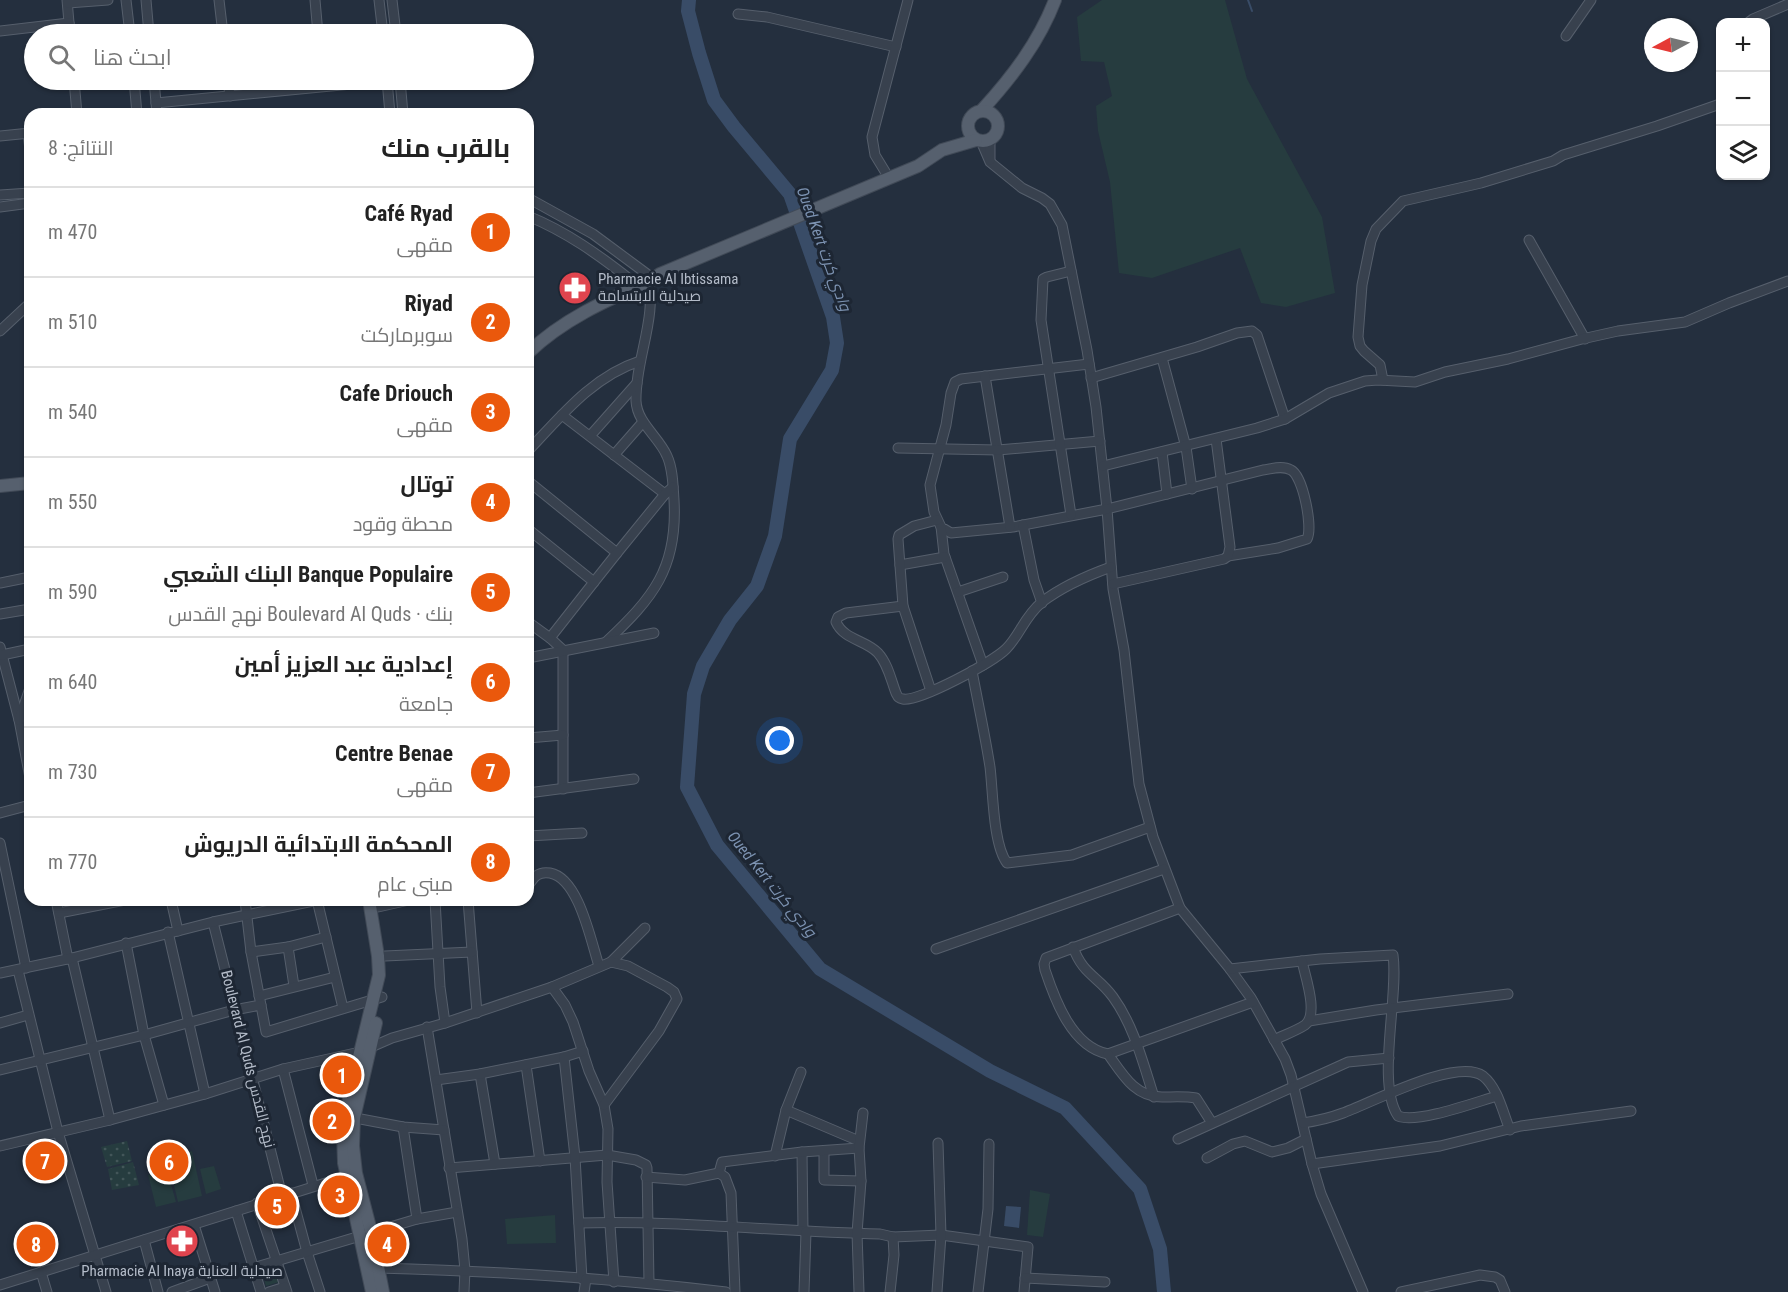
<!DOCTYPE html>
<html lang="ar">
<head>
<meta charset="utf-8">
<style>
  :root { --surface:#fff; --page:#f6f6f6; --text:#222; --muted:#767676; --line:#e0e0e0; --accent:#ea580c }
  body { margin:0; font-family:"Roboto Condensed",Cairo,sans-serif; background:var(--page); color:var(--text); direction:rtl }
  .controls { position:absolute; right:18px; top:18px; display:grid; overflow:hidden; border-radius:12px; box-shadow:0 2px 4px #0004 }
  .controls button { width:54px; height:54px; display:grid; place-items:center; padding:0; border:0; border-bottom:2px solid var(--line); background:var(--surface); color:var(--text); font:30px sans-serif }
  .compass { position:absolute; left:1644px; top:18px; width:54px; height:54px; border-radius:50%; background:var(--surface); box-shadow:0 2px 4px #0004; rotate:263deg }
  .you { position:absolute; left:780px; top:741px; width:21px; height:21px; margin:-15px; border:4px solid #fff; border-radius:50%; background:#1a73e8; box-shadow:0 0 0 9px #1a73e833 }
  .badge { display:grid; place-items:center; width:39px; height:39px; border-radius:50%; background:var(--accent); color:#fff; font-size:20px; font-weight:700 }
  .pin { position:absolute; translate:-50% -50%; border:3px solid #fff; box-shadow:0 2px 6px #0006 }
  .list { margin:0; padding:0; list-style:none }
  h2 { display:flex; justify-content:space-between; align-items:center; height:78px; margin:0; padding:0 24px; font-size:26px }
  h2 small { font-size:20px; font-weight:400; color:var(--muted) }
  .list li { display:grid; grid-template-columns:39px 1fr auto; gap:18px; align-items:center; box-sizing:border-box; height:90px; padding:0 24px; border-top:2px solid var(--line) }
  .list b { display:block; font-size:22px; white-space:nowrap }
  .list p { margin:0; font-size:20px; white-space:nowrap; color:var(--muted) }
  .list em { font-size:20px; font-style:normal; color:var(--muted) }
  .icon { flex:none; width:33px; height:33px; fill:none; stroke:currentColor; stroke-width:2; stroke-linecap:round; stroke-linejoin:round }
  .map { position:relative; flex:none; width:1788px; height:1292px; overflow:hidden; direction:ltr }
  .search { position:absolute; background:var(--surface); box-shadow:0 2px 4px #0004; left:24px; top:24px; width:510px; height:66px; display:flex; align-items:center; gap:15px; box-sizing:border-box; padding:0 21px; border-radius:33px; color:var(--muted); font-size:22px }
  .panel { position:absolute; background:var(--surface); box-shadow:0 2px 4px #0004; left:24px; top:108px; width:510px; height:798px; border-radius:18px; direction:rtl }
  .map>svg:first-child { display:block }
  .grass { fill:#263c3f }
  .park { fill:url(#park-dots) }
  .water { fill:#394c67 }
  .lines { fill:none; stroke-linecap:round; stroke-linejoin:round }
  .stream { stroke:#394c67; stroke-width:2 }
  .river { stroke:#394c67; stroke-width:14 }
  .minor-casing { stroke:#565f6c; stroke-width:11 }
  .major-casing { stroke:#414a57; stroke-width:14 }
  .minor { stroke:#38414e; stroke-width:9 }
  .major { stroke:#56606e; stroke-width:12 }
  .labels { text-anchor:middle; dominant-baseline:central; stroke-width:6; stroke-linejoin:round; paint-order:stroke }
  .poi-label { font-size:15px; fill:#b4bcc9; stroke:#1d2633; text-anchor:start }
  .street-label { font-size:15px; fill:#b4bcc9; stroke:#1d2633 }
  .water-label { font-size:16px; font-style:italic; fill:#7c92b1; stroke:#1d2633 }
</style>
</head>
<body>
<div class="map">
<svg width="1788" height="1292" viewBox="0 0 1788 1292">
  <defs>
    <pattern id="park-dots" width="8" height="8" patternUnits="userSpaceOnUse" patternTransform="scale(1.5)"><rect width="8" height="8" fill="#263c3f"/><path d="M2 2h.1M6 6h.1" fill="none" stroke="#435659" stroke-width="1.8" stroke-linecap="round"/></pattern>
  </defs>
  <rect width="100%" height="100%" fill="#242f3e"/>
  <g class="grass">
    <path d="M1102 0H1225L1247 79 1322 217 1335 293 1286 307 1261 303 1240 248 1152 278 1119 273 1110 182 1098 131 1096 106 1112 96 1104 62 1081 61 1077 17Z"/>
    <path d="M192 1151 202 1196 178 1202 167 1157Z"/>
    <path d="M214 1166 221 1189 206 1194 200 1169Z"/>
    <path d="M167 1170 176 1202 156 1207 148 1175Z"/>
    <path d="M1030 1190 1050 1194 1043 1237 1027 1235Z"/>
    <path d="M555 1215 556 1243 507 1244 505 1219Z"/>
    <path d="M275 1268 279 1282 266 1286 262 1272Z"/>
  </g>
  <g class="park">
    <path d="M127 1141 132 1161 107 1167 101 1147Z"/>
    <path d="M133 1162 139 1185 112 1190 108 1169Z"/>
  </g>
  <path class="water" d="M1006 1206 1021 1207 1019 1228 1004 1226Z"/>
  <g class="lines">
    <path class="stream" d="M1248 0 1252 11"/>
    <path class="river" d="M689 0 688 11 699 53 714 100 734 127 790 194 833 317 837 343 832 370 790 439 775 536 757 586 730 620 703 666 694 694 687 787 717 845 820 969 990 1071 1065 1108 1140 1189 1160 1249 1164 1292"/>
    <defs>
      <g id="minor">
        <path d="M67 0 70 34"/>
        <path d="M126 0 130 34"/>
        <path d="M146 0 149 34"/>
        <path d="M219 0 223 34"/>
        <path d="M315 0 318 34"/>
        <path d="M379 0 383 34"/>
        <path d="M392 0 396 34"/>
        <path d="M68 3 108 0"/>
        <path d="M738 14 767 17 896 47"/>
        <path d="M1749 22 1753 19 1788 4"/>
        <path d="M0 31 69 23"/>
        <path d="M303 34 318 33"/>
        <path d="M1566 36 1591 0"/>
        <path d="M74 80 77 114"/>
        <path d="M134 80 137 114"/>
        <path d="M154 80 157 114"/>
        <path d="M228 80 230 96"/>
        <path d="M387 80 390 114"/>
        <path d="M400 80 403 114"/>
        <path d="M156 103 393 80"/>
        <path d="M28 133 30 150"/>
        <path d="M0 136 30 133"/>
        <path d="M981 141 990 162 1022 188 1042 198 1050 204 1062 225 1087 350 1096 407 1107 509 1113 589 1124 650 1139 784 1153 837 1180 908 1230 969 1251 998 1285 1059 1291 1075 1312 1164 1321 1194 1363 1292"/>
        <path d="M990 160V139"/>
        <path d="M889 178 875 155 872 137 908 0"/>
        <path d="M0 195 30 193"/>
        <path d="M528 198 593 234 647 274C659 315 635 359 636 401 637 423 659 437 667 456 673 469 673 486 674 500 678 568 653 598 606 642"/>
        <path d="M0 207 30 203"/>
        <path d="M528 216C567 232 599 255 632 281"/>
        <path d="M1529 240 1585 339"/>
        <path d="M0 331 30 303"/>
        <path d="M1162 358 1186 447 1192 489"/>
        <path d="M1089 364 961 379 955 382 951 393 946 425 930 485 934 512 941 527 951 533 1013 527 1107 509 1263 470C1272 469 1282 465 1291 470 1303 476 1313 527 1307 539L1278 548 1228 556"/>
        <path d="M985 376 1010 527"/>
        <path d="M1091 378 1197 347 1237 333 1252 331 1257 335 1285 419"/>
        <path d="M1383 380 1380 365 1364 351 1360 346 1358 337 1362 285 1371 241 1376 229 1403 201 1481 183 1553 161 1563 155 1657 126 1720 104"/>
        <path d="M562 415 665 494"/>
        <path d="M590 436 637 383"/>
        <path d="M898 448 998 450 1100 441"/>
        <path d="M528 451C561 416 593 376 640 361"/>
        <path d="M1162 452 1167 494"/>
        <path d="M614 455 643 422"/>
        <path d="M1103 466 1257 428 1285 419 1329 393 1365 381 1378 380 1415 382 1445 372 1508 359 1582 339 1618 331 1685 322 1729 303 1788 281"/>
        <path d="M528 481 617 553 665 494 673 487"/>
        <path d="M1071 515 1041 320 1043 279 1047 277 1071 271"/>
        <path d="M1023 525 1034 580 1042 603"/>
        <path d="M941 527 944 554 983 665"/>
        <path d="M528 529 594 582 550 638 563 650V789"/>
        <path d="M900 565 945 557"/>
        <path d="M594 582 617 553"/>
        <path d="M0 583 30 577"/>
        <path d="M1113 584 1224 559 1228 556 1230 547 1216 439"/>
        <path d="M958 592 1003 577"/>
        <path d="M903 606 846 613 838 617 836 622C844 640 866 640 878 653 888 664 891 680 896 693 898 697 898 698 903 699 919 702 993 662 1006 649 1020 635 1024 617 1042 602 1063 586 1086 576 1111 567"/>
        <path d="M0 614 30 609"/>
        <path d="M528 622 550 638"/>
        <path d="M0 647 19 720 30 778"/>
        <path d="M2 655 30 649"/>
        <path d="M528 658 654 633"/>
        <path d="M972 671C978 703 985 735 990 767 993 791 993 845 1007 863L1072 855 1150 827"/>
        <path d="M931 691 903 606 898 539 899 535 914 526 937 520"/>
        <path d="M19 720 30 688"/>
        <path d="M528 738 563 735"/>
        <path d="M528 793 634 779"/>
        <path d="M0 813 30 805"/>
        <path d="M528 836 582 833"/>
        <path d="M0 843 26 968"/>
        <path d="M528 886C534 877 538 871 550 873 579 878 591 942 599 966"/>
        <path d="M56 900 68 959"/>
        <path d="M171 900 178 931"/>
        <path d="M245 900 251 952 266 1032 382 997"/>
        <path d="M317 900 343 1008"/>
        <path d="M435 900 440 987 445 1023"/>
        <path d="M468 900 477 1013"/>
        <path d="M494 900H517"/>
        <path d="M435 901 454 900"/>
        <path d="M378 907 409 900"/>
        <path d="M1180 908 1046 958 1044 964 1045 970C1055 1000 1072 1047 1108 1054L1253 1002"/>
        <path d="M59 913 125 900"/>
        <path d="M213 922 282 1196"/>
        <path d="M168 932 205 1094"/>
        <path d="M126 943 144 1035 164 1105"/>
        <path d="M288 947 326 937"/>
        <path d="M1073 947C1083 975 1098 976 1113 997 1134 1026 1143 1063 1154 1097"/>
        <path d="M936 949 1164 869"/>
        <path d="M251 952 288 947 294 986"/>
        <path d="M385 956 472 952"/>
        <path d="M72 958 110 1120"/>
        <path d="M611 962 645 928"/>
        <path d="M1230 969 1320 959 1393 955C1399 996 1376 1084 1398 1116 1417 1124 1476 1102 1497 1096"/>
        <path d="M18 970 58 1132 106 1292"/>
        <path d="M0 973 72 958 213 922 318 900"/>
        <path d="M552 987 565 1005 573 1022 589 1071 604 1105 608 1129 607 1182 614 1282"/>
        <path d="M259 996 335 977"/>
        <path d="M1309 1021 1376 1010 1508 994"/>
        <path d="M0 1023 28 1015"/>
        <path d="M427 1027 462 1239 465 1270 464 1292"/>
        <path d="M1274 1040C1284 1035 1296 1031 1305 1025 1319 1014 1305 976 1302 961"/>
        <path d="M1108 1054C1123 1075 1135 1097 1162 1097 1173 1097 1185 1096 1196 1098L1212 1123"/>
        <path d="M526 1065 540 1161"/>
        <path d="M283 1069 313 1185"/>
        <path d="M0 1070 144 1035 234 1010 261 1005"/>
        <path d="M480 1074 495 1164"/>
        <path d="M436 1080 480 1074 564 1057"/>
        <path d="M786 1110 859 1141"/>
        <path d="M350 1117 403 1127 444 1130"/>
        <path d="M1303 1123C1316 1121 1330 1118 1343 1113 1371 1103 1457 1057 1483 1076 1498 1088 1503 1113 1510 1130"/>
        <path d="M403 1127 417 1219"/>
        <path d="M1178 1139 1348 1062 1389 1058"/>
        <path d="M0 1146 110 1120 205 1094 283 1069 360 1052 392 1038 445 1023 552 987 611 962 628 966 667 987 674 992 677 999 659 1031 604 1105"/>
        <path d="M802 1152 803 1231"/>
        <path d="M824 1152V1180L861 1181"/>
        <path d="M775 1156 786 1110 801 1072"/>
        <path d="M1207 1158 1233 1144 1245 1141 1272 1152 1288 1148 1306 1139"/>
        <path d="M1312 1164 1440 1146 1521 1126 1631 1111"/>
        <path d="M449 1168 607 1155 636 1160 646 1165 647 1168 649 1283"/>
        <path d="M719 1173 722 1162 802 1152 859 1148"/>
        <path d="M646 1177 685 1180 719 1173 725 1177 731 1193 735 1292"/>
        <path d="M291 1193 307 1252 320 1292"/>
        <path d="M257 1203 287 1292"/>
        <path d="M236 1211 261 1292"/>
        <path d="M579 1223C680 1220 780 1232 880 1234L893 1237 941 1235 1028 1247 1024 1292"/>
        <path d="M194 1225 215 1292"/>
        <path d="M144 1240 158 1292"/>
        <path d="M253 1268 417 1219 457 1212"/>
        <path d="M377 1268C494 1271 611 1278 726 1292"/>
        <path d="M41 1272 47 1292"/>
        <path d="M1025 1278 1105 1282"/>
        <path d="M582 1279 575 1157 564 1057 583 1051"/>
        <path d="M0 1285 351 1175"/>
        <path d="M172 1292 210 1278"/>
        <path d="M269 1292 285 1287"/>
        <path d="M584 1292 586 1279"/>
        <path d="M804 1292 806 1232"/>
        <path d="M859 1292 857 1233 861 1181 859 1148 863 1113"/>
        <path d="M890 1292 894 1255 893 1237"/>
        <path d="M937 1292 941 1235 938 1143"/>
        <path d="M978 1292 988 1209 989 1144"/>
        <path d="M1401 1292 1480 1275 1495 1277 1500 1280 1505 1292"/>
      </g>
      <g id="major">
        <path d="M982 110C1012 77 1039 42 1055 0"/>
        <circle cx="983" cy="126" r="15"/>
        <path d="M528 353C562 320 606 300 649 282L660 274 918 166 942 150 976 140"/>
        <path d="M0 486 30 483"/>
        <path d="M369 900 378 956 379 975 349 1098 343 1132 344 1163 372 1292"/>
        <path d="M376 1023 354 1118 353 1146 356 1173 371 1231 383 1292"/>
      </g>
    </defs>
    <use href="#minor" class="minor-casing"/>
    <use href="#major" class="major-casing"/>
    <use href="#minor" class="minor"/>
    <use href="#major" class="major"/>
  </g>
  <defs>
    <symbol id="pharmacy-disc" viewBox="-11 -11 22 22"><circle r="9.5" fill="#e0444e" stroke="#1d2633"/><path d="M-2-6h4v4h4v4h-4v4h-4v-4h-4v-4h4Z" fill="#fff"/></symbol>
  </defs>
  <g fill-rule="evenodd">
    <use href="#pharmacy-disc" x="556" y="269" width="38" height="38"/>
    <use href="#pharmacy-disc" x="163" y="1222" width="38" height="38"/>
  </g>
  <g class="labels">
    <g class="poi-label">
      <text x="598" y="279">Pharmacie Al Ibtissama<tspan x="598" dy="17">صيدلية الابتسامة</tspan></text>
      <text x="182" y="1271" text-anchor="middle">Pharmacie Al Inaya صيدلية العناية</text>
    </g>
    <g class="street-label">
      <text transform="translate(248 1059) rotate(76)">Boulevard Al Quds نهج القدس</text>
    </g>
    <g class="water-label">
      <text transform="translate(824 249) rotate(70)">Oued Kert وادي كرت</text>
      <text transform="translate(772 884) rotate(51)">Oued Kert وادي كرت</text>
    </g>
  </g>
</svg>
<div class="controls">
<button>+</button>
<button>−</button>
<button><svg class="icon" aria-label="layers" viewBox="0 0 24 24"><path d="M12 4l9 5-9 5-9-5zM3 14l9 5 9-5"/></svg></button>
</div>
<svg class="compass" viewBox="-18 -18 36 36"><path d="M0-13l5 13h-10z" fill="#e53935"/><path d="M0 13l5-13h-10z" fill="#767676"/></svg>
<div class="you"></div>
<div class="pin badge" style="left:342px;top:1075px">1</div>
<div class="pin badge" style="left:332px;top:1121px">2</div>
<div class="pin badge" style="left:340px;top:1195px">3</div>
<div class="pin badge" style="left:387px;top:1244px">4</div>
<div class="pin badge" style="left:277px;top:1206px">5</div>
<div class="pin badge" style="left:169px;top:1162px">6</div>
<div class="pin badge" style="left:45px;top:1161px">7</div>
<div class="pin badge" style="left:36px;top:1244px">8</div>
<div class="search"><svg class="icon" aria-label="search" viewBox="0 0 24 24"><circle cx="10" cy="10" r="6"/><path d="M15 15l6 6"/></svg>ابحث هنا</div>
<section class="panel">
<h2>بالقرب منك<small>النتائج: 8</small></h2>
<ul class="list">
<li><span class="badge">1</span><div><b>Café Ryad</b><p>مقهى</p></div><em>470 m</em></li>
<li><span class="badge">2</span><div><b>Riyad</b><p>سوبرماركت</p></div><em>510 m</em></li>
<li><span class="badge">3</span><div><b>Cafe Driouch</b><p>مقهى</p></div><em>540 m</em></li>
<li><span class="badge">4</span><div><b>توتال</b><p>محطة وقود</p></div><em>550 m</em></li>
<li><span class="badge">5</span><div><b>Banque Populaire البنك الشعبي</b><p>بنك · Boulevard Al Quds نهج القدس</p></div><em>590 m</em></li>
<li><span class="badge">6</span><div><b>إعدادية عبد العزيز أمين</b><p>جامعة</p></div><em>640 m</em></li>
<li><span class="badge">7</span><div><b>Centre Benae</b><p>مقهى</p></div><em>730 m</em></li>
<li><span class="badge">8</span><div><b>المحكمة الابتدائية الدريوش</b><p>مبنى عام</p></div><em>770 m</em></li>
</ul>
</section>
</div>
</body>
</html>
